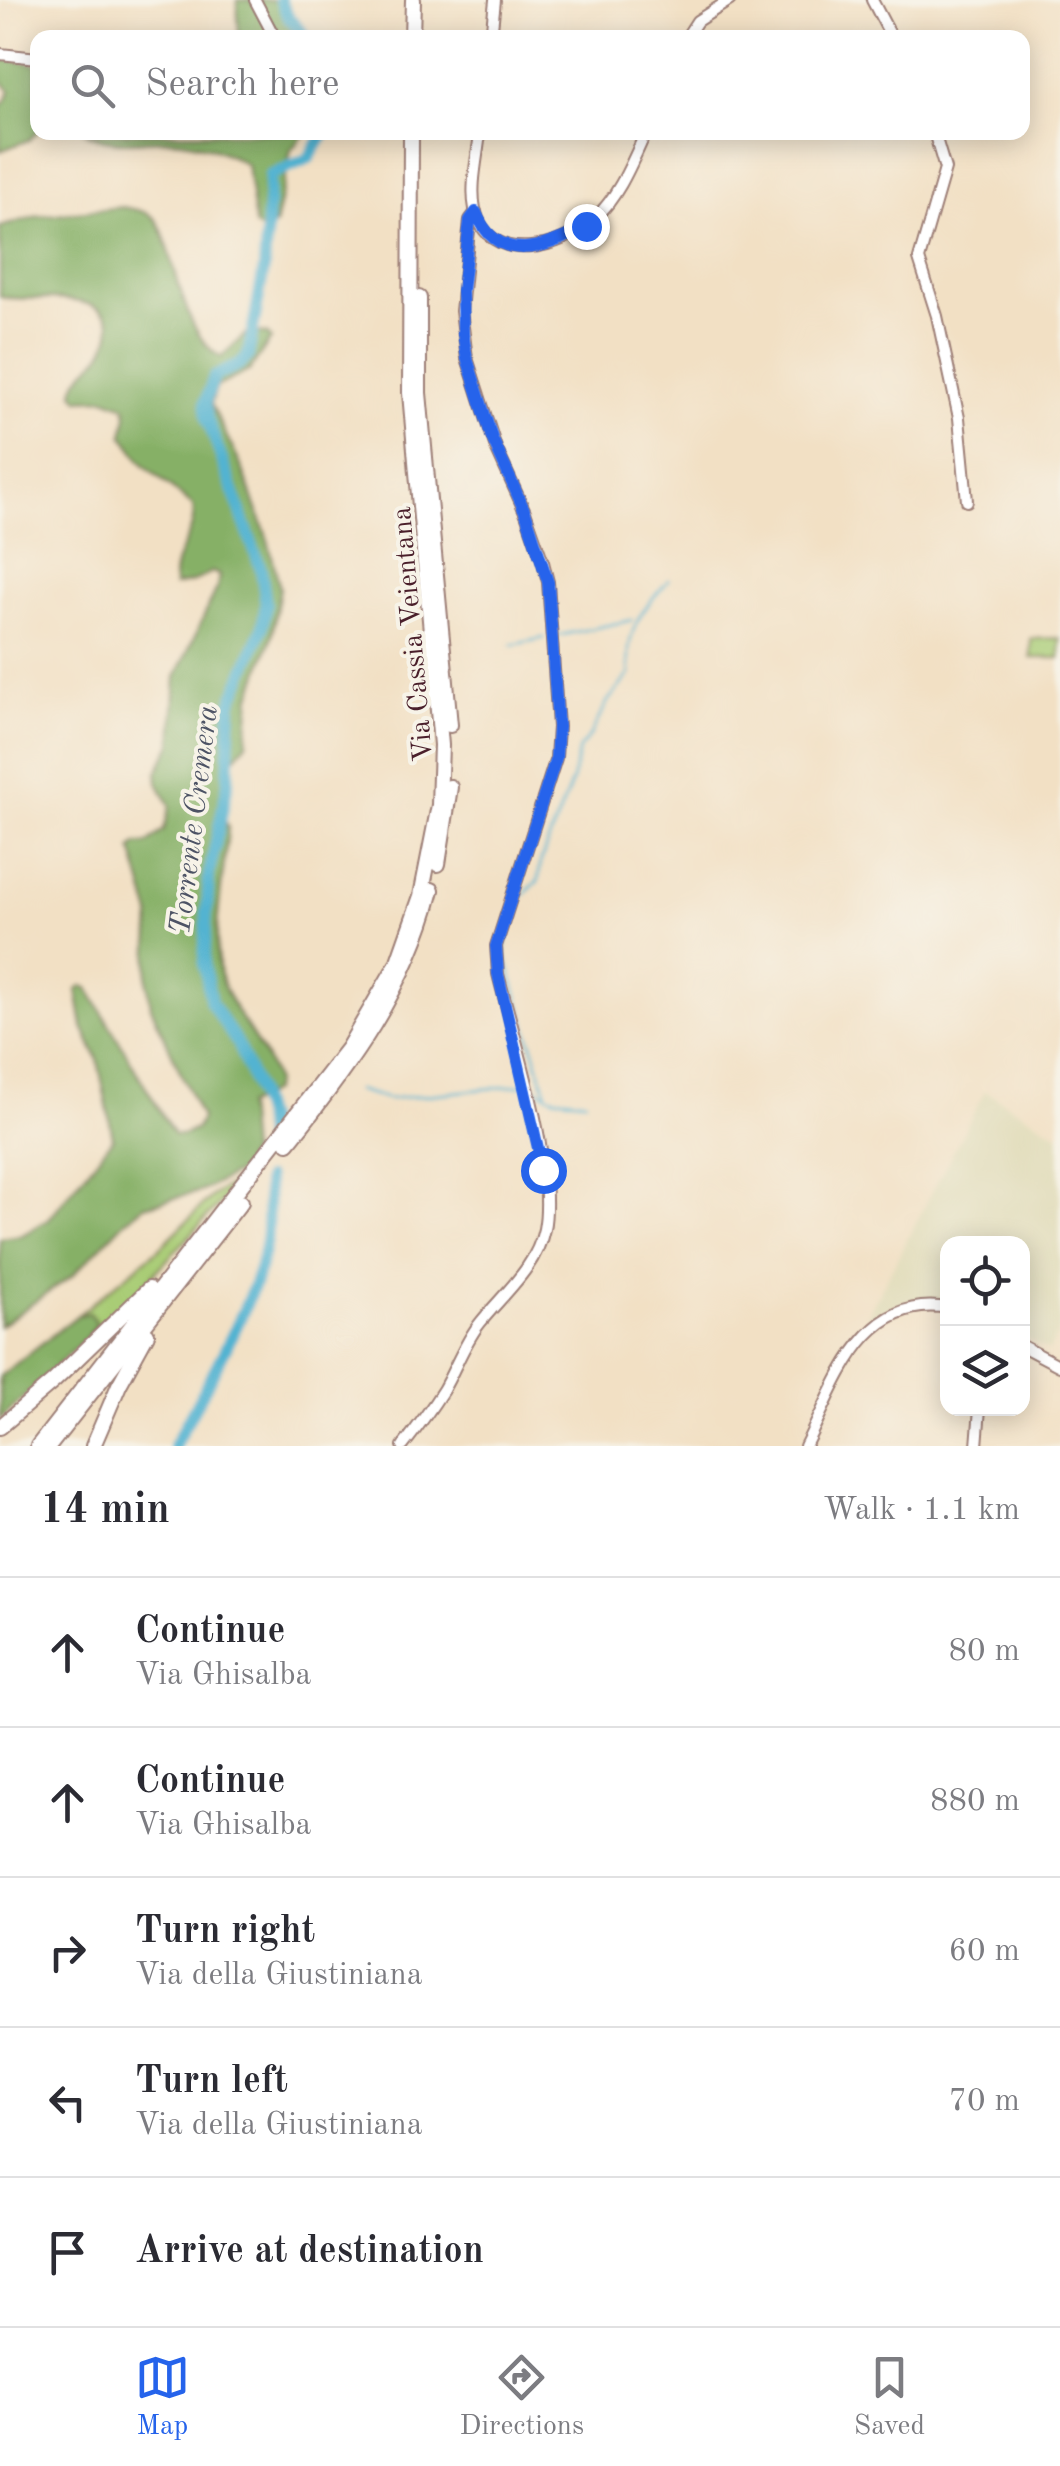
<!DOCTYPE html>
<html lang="en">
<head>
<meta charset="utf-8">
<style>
  :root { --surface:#fff; --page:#f7f7f7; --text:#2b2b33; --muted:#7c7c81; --line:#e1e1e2; --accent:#2563eb }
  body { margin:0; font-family:"Old Standard TT",serif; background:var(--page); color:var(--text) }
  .controls { position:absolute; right:30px; bottom:30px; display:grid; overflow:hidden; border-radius:20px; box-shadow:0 5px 25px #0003 }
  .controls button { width:90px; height:90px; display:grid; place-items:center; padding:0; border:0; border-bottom:2px solid var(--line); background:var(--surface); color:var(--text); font:50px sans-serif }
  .stop { position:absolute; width:30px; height:30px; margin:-22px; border:8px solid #2563eb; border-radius:50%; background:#fff }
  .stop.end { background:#2563eb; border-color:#fff; box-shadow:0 2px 10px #0008 }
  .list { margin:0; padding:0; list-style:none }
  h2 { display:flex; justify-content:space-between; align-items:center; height:130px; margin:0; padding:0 40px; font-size:42px }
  h2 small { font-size:32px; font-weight:400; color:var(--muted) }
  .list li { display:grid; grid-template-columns:65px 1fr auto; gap:30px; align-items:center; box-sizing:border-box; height:150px; padding:0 40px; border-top:2px solid var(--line) }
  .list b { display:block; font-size:38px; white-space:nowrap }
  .list p { margin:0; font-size:32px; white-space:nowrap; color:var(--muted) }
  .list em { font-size:32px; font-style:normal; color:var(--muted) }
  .icon { flex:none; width:55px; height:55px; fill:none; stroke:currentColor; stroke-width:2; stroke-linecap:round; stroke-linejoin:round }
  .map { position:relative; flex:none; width:1060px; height:1446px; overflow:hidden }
  .search { position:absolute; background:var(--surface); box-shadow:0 5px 25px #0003; left:30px; right:30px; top:30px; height:110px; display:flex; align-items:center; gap:25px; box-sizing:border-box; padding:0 35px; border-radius:20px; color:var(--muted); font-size:38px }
  .sheet { height:880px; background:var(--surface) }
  nav { display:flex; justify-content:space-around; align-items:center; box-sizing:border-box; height:140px; border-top:2px solid var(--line); background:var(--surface); font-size:28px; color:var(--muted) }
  nav a { display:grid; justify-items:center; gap:5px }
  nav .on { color:var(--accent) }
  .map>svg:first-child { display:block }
  .built { fill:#e1dcba }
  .green { fill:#a8cc75; stroke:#797650; stroke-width:2.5 }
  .forest { fill:#86b066; stroke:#686848; stroke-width:2.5 }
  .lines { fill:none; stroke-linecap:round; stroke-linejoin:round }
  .stream { stroke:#52b3d1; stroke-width:2.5 }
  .river { stroke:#52b3d1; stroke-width:12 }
  .minor-casing { stroke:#9e8078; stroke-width:14 }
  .highway-casing { stroke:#9e8078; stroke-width:18 }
  .minor { stroke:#fff; stroke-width:10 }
  .highway { stroke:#fff; stroke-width:14 }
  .route { stroke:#2563eb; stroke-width:12 }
  .labels { text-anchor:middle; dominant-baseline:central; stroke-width:8; stroke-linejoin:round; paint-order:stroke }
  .street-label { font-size:28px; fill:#4a1f2b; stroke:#f7f3e8 }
  .water-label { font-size:30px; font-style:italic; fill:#4d5365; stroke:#f7f3e8 }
</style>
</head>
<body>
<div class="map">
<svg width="1060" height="1446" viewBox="0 0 1060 1446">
  <rect width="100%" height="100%" fill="#f7f3e8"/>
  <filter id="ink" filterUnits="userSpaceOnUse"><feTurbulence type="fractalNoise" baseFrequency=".01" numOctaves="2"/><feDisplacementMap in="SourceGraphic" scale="20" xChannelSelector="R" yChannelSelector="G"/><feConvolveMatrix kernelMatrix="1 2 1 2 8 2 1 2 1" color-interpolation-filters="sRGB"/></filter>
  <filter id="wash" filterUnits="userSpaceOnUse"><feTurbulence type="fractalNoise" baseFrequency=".0048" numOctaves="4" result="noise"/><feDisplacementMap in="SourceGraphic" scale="40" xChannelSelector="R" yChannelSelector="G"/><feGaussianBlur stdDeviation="2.25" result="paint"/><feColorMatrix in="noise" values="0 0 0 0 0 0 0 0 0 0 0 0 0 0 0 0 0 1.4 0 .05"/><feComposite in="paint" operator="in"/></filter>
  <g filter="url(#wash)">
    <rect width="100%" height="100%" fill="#f2e0c4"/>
    <path class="built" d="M985 1091 1060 1135V1330L1049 1351 1023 1337 1022 1244H948L947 1304 921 1300 897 1304 866 1318Z"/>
    <g class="green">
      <path d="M1060 638V658H1031V639Z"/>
      <path d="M233 1183 237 1185 140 1289 87 1337 96 1323 89 1313 78 1315 162 1246 212 1196Z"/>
    </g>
    <g class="forest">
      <path d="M237 0H252L274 37H239Z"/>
      <path d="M258 0H278C284 21 298 22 310 37H279Z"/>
      <path d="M0 59 37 64 38 131 29 140 0 151V103L6 101 10 91 0 80Z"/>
      <path d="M86 133H306L291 150 275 225 262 230 255 226 247 165C227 152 196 141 172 140 143 139 111 148 86 133Z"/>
      <path d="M123 207C132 209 145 210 153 217 161 224 164 236 167 245 180 282 187 337 221 357L248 332 267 334 271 339 250 370 216 387 211 404 243 470 268 540 280 588 272 636 251 696 247 743 233 759 223 816 228 828C225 871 208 945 223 984 236 1018 266 1048 275 1082L272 1092 246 1106 250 1152 240 1171 202 1191 144 1206 125 1221 73 1275 0 1326V1238L22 1235 48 1220 113 1138 98 1060 83 1027 77 990 82 986 88 988 174 1135H183L196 1129 201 1118 151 1007 147 979 151 915 132 849 137 844H147L164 830 170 806 158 783 157 772 172 744 176 677 217 588 219 575 212 572 193 582 174 586C171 551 198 535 193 506L144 465 123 435 127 415 125 406 105 398 79 399 74 393C76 372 97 365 105 348 136 285 29 303 0 297V227L38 216Z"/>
      <path d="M89 1313 96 1323 87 1337 0 1420V1376L78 1315Z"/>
    </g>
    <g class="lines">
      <g class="stream">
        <path d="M557 636 632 620"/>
        <path d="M512 645 544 638"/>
        <path d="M530 1085 553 1097 586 1100"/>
        <path d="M356 1090 388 1099 522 1085"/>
        <path d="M547 1094 504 951 511 916 521 897 538 881 541 860 572 781 579 749 591 734 608 701 630 674C623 632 642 610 669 580"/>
      </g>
      <g class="river">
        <path d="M280 0 289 18 307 38"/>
        <path d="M267 1147 265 1120 256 1088 237 1043 211 1003 204 963 209 875 228 783 231 704 262 629 266 604 261 569 207 418 205 403 214 377 242 363 248 356 264 268 270 175 309 158 325 132"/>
        <path d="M174 1446C203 1390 256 1302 266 1241 269 1220 267 1200 267 1179"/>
      </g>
    </g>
  </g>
  <g filter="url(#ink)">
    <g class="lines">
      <defs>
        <g id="minor">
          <path d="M255 0 275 38"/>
          <path d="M872 0 892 38"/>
          <path d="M491 38 495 0"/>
          <path d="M686 38 697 21 730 0"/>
          <path d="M0 54 38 58"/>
          <path d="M480 132C478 156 470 185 475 209 488 268 564 249 595 218 619 196 632 162 646 132"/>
          <path d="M934 132 945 169 919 259 937 316 959 418 967 501"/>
          <path d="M1022 1346 1060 1366"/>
          <path d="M403 1446C417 1428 431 1409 443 1390 456 1368 464 1343 480 1323 504 1293 536 1268 544 1229 556 1167 514 1037 498 974L496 946 556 758 558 727 548 582 543 562 526 514 496 448 467 358 461 311 470 220 476 212"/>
          <path d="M805 1446C837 1385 862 1293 948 1308"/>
          <path d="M977 1446 980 1408"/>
        </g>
        <g id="highway">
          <path d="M412 38 413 0"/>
          <path d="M419 298V393L450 725"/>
          <path d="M438 864 450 787"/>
          <path d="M288 1143C350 1065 407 988 432 890"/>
          <path d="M0 1427 54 1381 149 1289"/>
          <path d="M50 1445 241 1202"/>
          <path d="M38 1446 348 1048 397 964 421 896 439 805 441 745 410 393 411 132"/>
          <path d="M93 1446 119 1385 147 1334"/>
        </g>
      </defs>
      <use href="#minor" class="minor-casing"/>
      <use href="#highway" class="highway-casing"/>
      <use href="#minor" class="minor"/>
      <use href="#highway" class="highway"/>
    </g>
  </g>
  <g class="lines" filter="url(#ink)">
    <path class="route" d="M543 1170 498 974 496 946 556 758 558 727 548 582 526 514 492 438 467 358 463 334 462 291 470 220 476 212C497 266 547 249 586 226"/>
  </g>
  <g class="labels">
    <g class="street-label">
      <text transform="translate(414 634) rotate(-95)">Via Cassia Veientana</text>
    </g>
    <g class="water-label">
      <text transform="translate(195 820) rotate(-83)">Torrente Cremera</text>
    </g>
  </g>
</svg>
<div class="controls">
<button><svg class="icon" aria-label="locate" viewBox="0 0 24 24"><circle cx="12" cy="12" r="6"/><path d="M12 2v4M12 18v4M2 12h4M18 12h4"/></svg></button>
<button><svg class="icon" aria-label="layers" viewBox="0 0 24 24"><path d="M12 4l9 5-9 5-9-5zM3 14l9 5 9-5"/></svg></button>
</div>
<div class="stop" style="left:543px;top:1170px"></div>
<div class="stop end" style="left:586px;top:226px"></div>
<div class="search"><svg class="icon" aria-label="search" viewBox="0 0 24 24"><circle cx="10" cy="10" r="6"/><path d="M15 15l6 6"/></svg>Search here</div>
</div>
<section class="sheet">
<h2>14 min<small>Walk · 1.1 km</small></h2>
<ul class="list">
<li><svg class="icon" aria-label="ahead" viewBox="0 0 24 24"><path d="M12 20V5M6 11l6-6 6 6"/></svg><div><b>Continue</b><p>Via Ghisalba</p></div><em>80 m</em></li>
<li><svg class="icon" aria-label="ahead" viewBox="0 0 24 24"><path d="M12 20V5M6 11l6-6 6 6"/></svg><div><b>Continue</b><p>Via Ghisalba</p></div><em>880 m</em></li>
<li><svg class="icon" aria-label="right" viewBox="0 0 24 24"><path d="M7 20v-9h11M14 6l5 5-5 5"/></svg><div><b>Turn right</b><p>Via della Giustiniana</p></div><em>60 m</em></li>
<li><svg class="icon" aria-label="left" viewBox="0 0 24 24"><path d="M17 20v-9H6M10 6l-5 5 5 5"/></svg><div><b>Turn left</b><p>Via della Giustiniana</p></div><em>70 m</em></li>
<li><svg class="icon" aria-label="arrive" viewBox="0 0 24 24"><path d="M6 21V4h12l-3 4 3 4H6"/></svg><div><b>Arrive at destination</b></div></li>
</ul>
</section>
<nav>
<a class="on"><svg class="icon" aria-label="map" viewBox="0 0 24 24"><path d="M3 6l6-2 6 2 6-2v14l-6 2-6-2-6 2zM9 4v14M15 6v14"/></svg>Map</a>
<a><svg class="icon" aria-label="directions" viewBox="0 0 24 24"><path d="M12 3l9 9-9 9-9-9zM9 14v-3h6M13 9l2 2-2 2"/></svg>Directions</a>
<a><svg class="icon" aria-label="saved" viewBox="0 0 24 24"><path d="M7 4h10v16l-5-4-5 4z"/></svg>Saved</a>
</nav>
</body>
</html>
